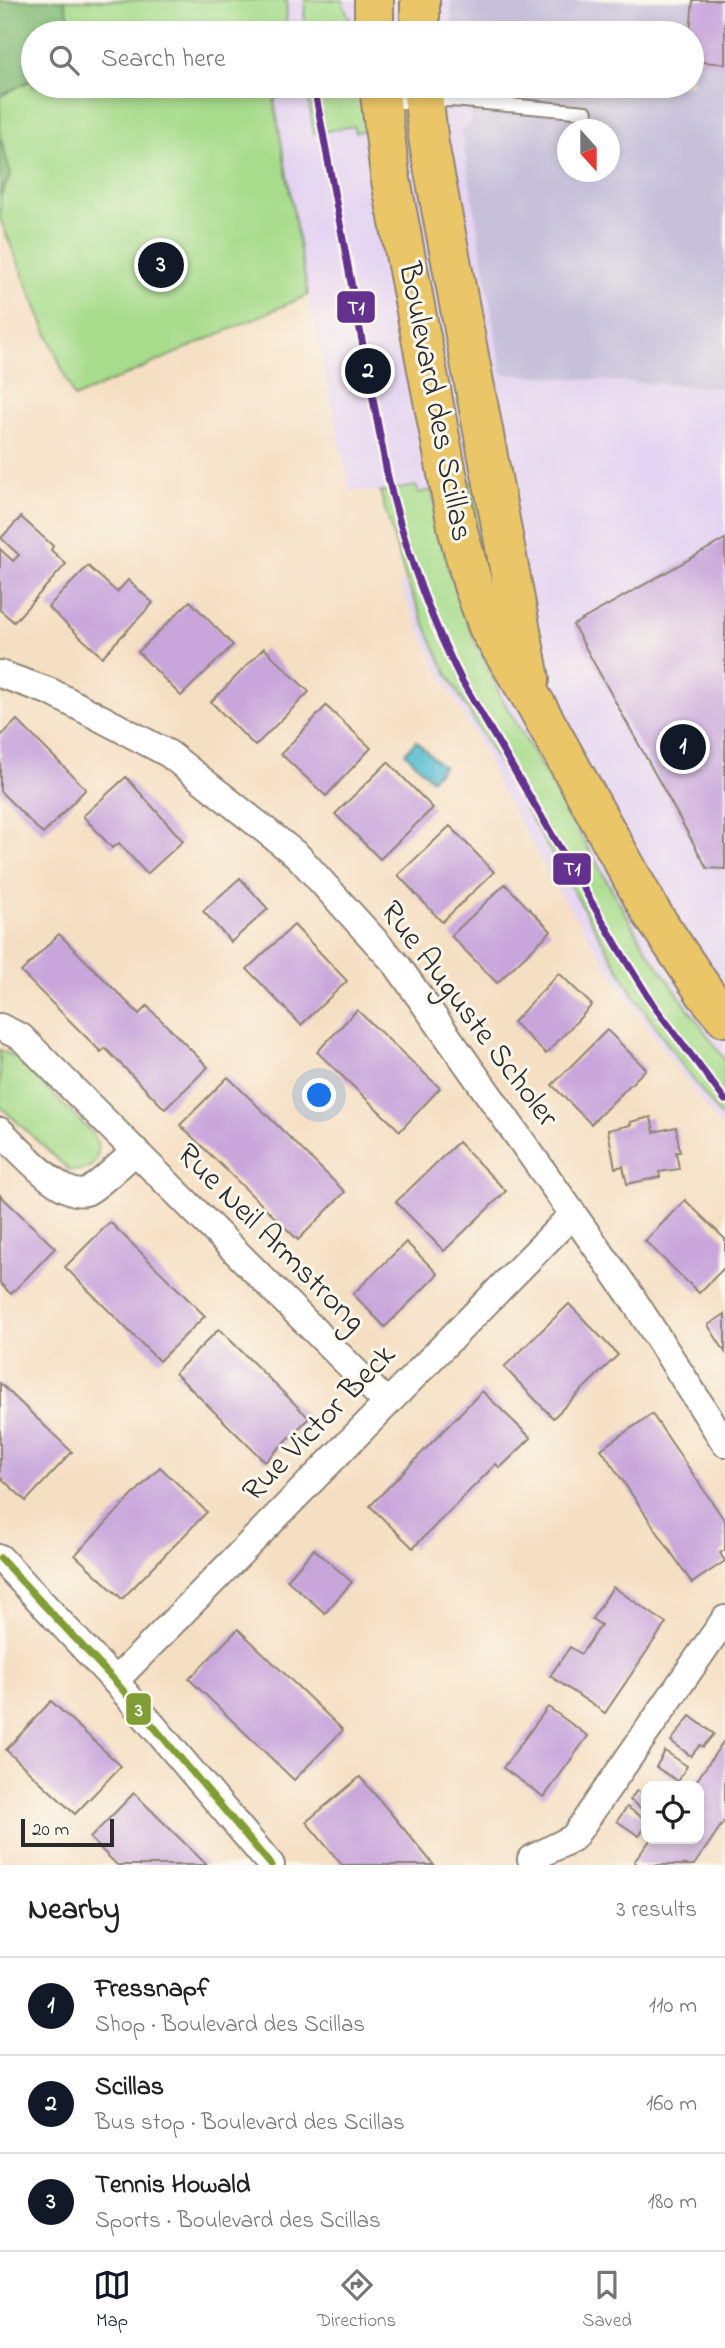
<!DOCTYPE html>
<html lang="en">
<head>
<meta charset="utf-8">
<style>
  :root { --surface:#fff; --page:#f2f2f2; --text:#222; --muted:#767676; --line:#e0e0e0; --accent:#111827 }
  body { margin:0; font-family:"Indie Flower",sans-serif; background:var(--page); color:var(--text) }
  .controls { position:absolute; right:21px; bottom:21px; display:grid; overflow:hidden; border-radius:14px; box-shadow:0 4px 10px #0003 }
  .controls button { width:63px; height:63px; display:grid; place-items:center; padding:0; border:0; border-bottom:2px solid var(--line); background:var(--surface); color:var(--text); font:35px sans-serif }
  .compass { position:absolute; left:557px; top:119px; width:63px; height:63px; border-radius:50%; background:var(--surface); box-shadow:0 4px 10px #0003; rotate:159deg }
  .scale { position:absolute; left:21px; bottom:18px; width:93px; box-sizing:border-box; padding-left:7px; border:4px solid #2b2b2b; border-top:0; font-size:19px; line-height:24px; white-space:nowrap; color:#2b2b2b; -webkit-text-stroke:5px #fbf7ec; paint-order:stroke }
  .you { position:absolute; left:320px; top:1096px; width:24px; height:24px; margin:-18px; border:5px solid #fff; border-radius:50%; background:#1a73e8; box-shadow:0 0 0 10px #1a73e833 }
  .badge { display:grid; place-items:center; width:46px; height:46px; border-radius:50%; background:var(--accent); color:#fff; font-size:23px; font-weight:700 }
  .pin { position:absolute; translate:-50% -50%; border:4px solid #fff; box-shadow:0 2px 7px #0006 }
  .list { margin:0; padding:0; list-style:none }
  h2 { display:flex; justify-content:space-between; align-items:center; height:91px; margin:0; padding:0 28px; font-size:30px }
  h2 small { font-size:23px; font-weight:400; color:var(--muted) }
  .list li { display:grid; grid-template-columns:46px 1fr auto; gap:21px; align-items:center; box-sizing:border-box; height:98px; padding:0 28px; border-top:2px solid var(--line) }
  .list b { display:block; font-size:26px; white-space:nowrap }
  .list p { margin:0; font-size:23px; white-space:nowrap; color:var(--muted) }
  .list em { font-size:23px; font-style:normal; color:var(--muted) }
  .icon { flex:none; width:38px; height:38px; fill:none; stroke:currentColor; stroke-width:2; stroke-linecap:round; stroke-linejoin:round }
  .map { position:relative; flex:none; width:725px; height:1865px; overflow:hidden }
  .search { position:absolute; background:var(--surface); box-shadow:0 4px 10px #0003; left:21px; right:21px; top:21px; height:77px; display:flex; align-items:center; gap:18px; box-sizing:border-box; padding:0 24px; border-radius:38px; color:var(--muted); font-size:26px }
  .sheet { height:385px; background:var(--surface) }
  nav { display:flex; justify-content:space-around; align-items:center; box-sizing:border-box; height:98px; border-top:2px solid var(--line); background:var(--surface); font-size:19px; color:var(--muted) }
  nav a { display:grid; justify-items:center; gap:4px }
  nav .on { color:var(--accent) }
  .map>svg:first-child { display:block }
  .built { fill:#e4d3f2 }
  .industrial { fill:#c6c0da; fill-rule:evenodd }
  .green { fill:#a7dc8c; stroke:#69845c; stroke-width:2 }
  .forest { fill:#85bc78; stroke:#587452; stroke-width:2 }
  .water { fill:#51b9cf; stroke:#3e727d; stroke-width:2 }
  .building { fill:#c8a5db }
  .lines { fill:none; stroke-linecap:round; stroke-linejoin:round }
  .lane-casing { stroke:#908577; stroke-width:16 }
  .street-casing { stroke:#908577; stroke-width:30 }
  .primary-casing { stroke:#908577; stroke-width:42 }
  .lane { stroke:#fff; stroke-width:12 }
  .street { stroke:#fff; stroke-width:26 }
  .primary { stroke:#ebc669; stroke-width:38 }
  .bus-1-casing { stroke:#fbf7ec; stroke-width:12 }
  .bus-1 { stroke:#819d35; stroke-width:7 }
  .tram-1-casing { stroke:#fbf7ec; stroke-width:12 }
  .tram-1 { stroke:#64318f; stroke-width:7 }
  .labels { text-anchor:middle; dominant-baseline:central; stroke-width:6; stroke-linejoin:round; paint-order:stroke }
  .street-label { font-size:32px; fill:#2b2b2b; stroke:#fbf7ec }
  .line-badge { stroke:#fbf7ec; stroke-width:2.5 }
  .badge-label { font-size:19px; text-anchor:middle; font-weight:bold; fill:#fff }
</style>
</head>
<body>
<div class="map">
<svg width="725" height="1865" viewBox="0 0 725 1865">
  <rect width="100%" height="100%" fill="#fbf7ec"/>
  <filter id="ink" filterUnits="userSpaceOnUse"><feTurbulence type="fractalNoise" baseFrequency=".0143" numOctaves="2"/><feDisplacementMap in="SourceGraphic" scale="14" xChannelSelector="R" yChannelSelector="G"/><feConvolveMatrix kernelMatrix="1 2 1 2 8 2 1 2 1" color-interpolation-filters="sRGB"/></filter>
  <filter id="wash" filterUnits="userSpaceOnUse"><feTurbulence type="fractalNoise" baseFrequency=".00686" numOctaves="4" result="noise"/><feDisplacementMap in="SourceGraphic" scale="28" xChannelSelector="R" yChannelSelector="G"/><feGaussianBlur stdDeviation="1.57" result="paint"/><feColorMatrix in="noise" values="0 0 0 0 0 0 0 0 0 0 0 0 0 0 0 0 0 1.4 0 .05"/><feComposite in="paint" operator="in"/></filter>
  <g filter="url(#wash)">
    <rect width="100%" height="100%" fill="#f5dfc3"/>
    <g class="built">
      <path d="M287 0H451L452 33H286Z"/>
      <path d="M286 86H472L470 125 461 130 502 374 725 388V1133L660 1045 625 993 560 893 499 787 487 758 437 668 400 585 406 582 380 492 350 490 308 295 274 101Z"/>
    </g>
    <path class="industrial" d="M451 0H725V388L502 374 461 130 470 125 472 86H692V33H452ZM568 130H610V172H568Z"/>
    <g class="green">
      <path d="M64 0H287L286 33H73Z"/>
      <path d="M305 0H343C344 13 353 21 357 33H304Z"/>
      <path d="M33 79V86H286L274 101 308 295 74 398 0 219V197L10 175 0 136V96Z"/>
      <path d="M306 86H361L366 130 355 132 354 126 314 133Z"/>
      <path d="M475 481 495 585 493 590 463 484Z"/>
      <path d="M416 486 419 493 432 490 448 568 469 627 500 695 646 949 725 1060V1122L680 1062 635 997 454 686 440 659 407 583 380 492Z"/>
      <path d="M0 1050 15 1057 92 1133C105 1154 95 1174 69 1170L0 1106Z"/>
    </g>
    <g class="forest">
      <path d="M0 0H64L73 33H33V79L0 96Z"/>
      <path d="M0 136 11 175 0 196Z"/>
    </g>
    <path class="water" d="M416 741 443 767 431 779 405 753Z"/>
    <g id="blocks">
      <g class="building">
        <path d="M693 0H725V64L692 61V33H690Z"/>
        <path d="M21 517 53 546 51 550 66 564 14 622 0 610V549L13 561 19 555 1 538Z"/>
        <path d="M725 539V869L707 868 573 625Z"/>
        <path d="M88 566 117 592 128 580 153 603 102 657 48 607Z"/>
        <path d="M190 601 233 645 181 696 138 652Z"/>
        <path d="M264 648 309 692 255 746 211 702Z"/>
        <path d="M326 706 371 748 326 796 281 754Z"/>
        <path d="M17 720 86 789 43 834 0 791V737Z"/>
        <path d="M388 762 433 808 380 859 335 814Z"/>
        <path d="M126 777 183 841 147 874 119 843 112 848 83 816Z"/>
        <path d="M450 826 494 872 442 922 398 875Z"/>
        <path d="M240 878 268 909 231 942 203 911Z"/>
        <path d="M505 884 551 931 497 983 451 936Z"/>
        <path d="M294 925 347 981 301 1025 247 969Z"/>
        <path d="M59 934 139 1014 147 1006 208 1067 165 1109 105 1048 101 1052 21 972Z"/>
        <path d="M559 973 592 1005 546 1054 513 1022Z"/>
        <path d="M357 1010 440 1088 400 1131 317 1052Z"/>
        <path d="M607 1030 646 1069 591 1124 552 1085Z"/>
        <path d="M228 1077 345 1192 298 1240 180 1125Z"/>
        <path d="M651 1117 654 1132 676 1127 680 1152H676L679 1169 659 1172 660 1177 627 1184 623 1166 615 1168 608 1130 631 1125 630 1122Z"/>
        <path d="M458 1142 506 1191 444 1251 396 1202Z"/>
        <path d="M0 1195 55 1248 11 1294 0 1283Z"/>
        <path d="M685 1200 725 1239V1267L699 1293 645 1241Z"/>
        <path d="M110 1222 205 1316 159 1361 65 1267Z"/>
        <path d="M406 1242 438 1274 385 1327 353 1294Z"/>
        <path d="M569 1304 618 1355 553 1418 504 1367Z"/>
        <path d="M725 1314V1352L708 1325Z"/>
        <path d="M219 1329 309 1418 265 1462 175 1373Z"/>
        <path d="M0 1383 72 1452 26 1501 0 1477Z"/>
        <path d="M482 1391 531 1438 500 1468 496 1464 413 1548 370 1506Z"/>
        <path d="M652 1414 725 1521V1550L720 1553 725 1561 692 1583 601 1449Z"/>
        <path d="M160 1467 207 1512 122 1599 75 1555Z"/>
        <path d="M314 1549 352 1582 325 1613 287 1580Z"/>
        <path d="M613 1587 666 1623 605 1713 550 1676 570 1647 581 1654 601 1625 592 1619Z"/>
        <path d="M238 1629 343 1730 294 1780 189 1679Z"/>
        <path d="M51 1701 121 1766 75 1814 6 1750Z"/>
        <path d="M548 1707 588 1736 544 1797 503 1768Z"/>
        <path d="M690 1716 714 1734 703 1747 700 1745 691 1756 671 1741Z"/>
        <path d="M725 1739V1820L694 1865H639L634 1862 651 1839H699V1786H693Z"/>
        <path d="M665 1751 687 1766 678 1781 656 1767Z"/>
        <path d="M360 1777 383 1804 434 1865H342L306 1822Z"/>
        <path d="M637 1790 646 1797V1812L630 1800Z"/>
        <path d="M134 1793 162 1821 207 1865H117L90 1838Z"/>
        <path d="M627 1807 646 1820V1826L639 1836 617 1821Z"/>
      </g>
    </g>
  </g>
  <g filter="url(#ink)">
    <use href="#blocks" fill-opacity="0" stroke="#908577" stroke-width="2"/>
    <g class="lines">
      <defs>
        <path id="lane" d="M385 103 452 100 586 112"/>
        <g id="street">
          <path d="M0 674 51 692 169 754 298 856 397 965 631 1296 725 1443"/>
          <path d="M0 1027 21 1037 387 1403"/>
          <path d="M0 1131C18 1147 60 1199 86 1192 95 1189 126 1159 136 1151"/>
          <path d="M0 1558 115 1681 271 1865"/>
          <path d="M115 1681 573 1214"/>
          <path d="M531 1859 573 1838 725 1619"/>
        </g>
        <g id="primary">
          <path d="M374 0V33"/>
          <path d="M420 33V0"/>
          <path d="M379 86 390 175 458 531 473 585 489 629 535 703 651 912 706 994 725 1017"/>
          <path d="M422 86 429 144 530 679"/>
        </g>
      </defs>
      <use href="#lane" class="lane-casing"/>
      <use href="#street" class="street-casing"/>
      <use href="#primary" class="primary-casing"/>
      <use href="#lane" class="lane"/>
      <use href="#street" class="street"/>
      <use href="#primary" class="primary"/>
      <defs>
        <path id="bus-1" d="M0 1558 115 1681 271 1865"/>
      </defs>
      <use href="#bus-1" class="bus-1-casing"/>
      <use href="#bus-1" class="bus-1"/>
      <defs>
        <path id="tram-1" d="M314 86 387 473C404 546 428 615 462 681L626 961 654 1006 725 1100"/>
      </defs>
      <use href="#tram-1" class="tram-1-casing"/>
      <use href="#tram-1" class="tram-1"/>
    </g>
  </g>
  <g class="labels">
    <g class="street-label">
      <text transform="translate(434 402) rotate(79)">Boulevard des Scillas</text>
      <text transform="translate(468 1015) rotate(53)">Rue Auguste Scholer</text>
      <text transform="translate(270 1239) rotate(45)">Rue Neil Armstrong</text>
      <text transform="translate(320 1424) rotate(-46)">Rue Victor Beck</text>
    </g>
  </g>
  <g class="line-badge">
    <rect x="336" y="290" width="40" height="34" rx="7" fill="#64318f"/>
    <rect x="552" y="852" width="40" height="34" rx="7" fill="#64318f"/>
    <rect x="125" y="1692" width="27" height="34" rx="7" fill="#819d35"/>
  </g>
  <g class="badge-label">
    <text x="356" y="314">T1</text>
    <text x="572" y="875">T1</text>
    <text x="139" y="1716">3</text>
  </g>
</svg>
<div class="controls">
<button><svg class="icon" aria-label="locate" viewBox="0 0 24 24"><circle cx="12" cy="12" r="6"/><path d="M12 2v4M12 18v4M2 12h4M18 12h4"/></svg></button>
</div>
<svg class="compass" viewBox="-18 -18 36 36"><path d="M0-13l5 13h-10z" fill="#e53935"/><path d="M0 13l5-13h-10z" fill="#767676"/></svg>
<div class="scale">20 m</div>
<div class="you"></div>
<div class="pin badge" style="left:683px;top:747px">1</div>
<div class="pin badge" style="left:368px;top:371px">2</div>
<div class="pin badge" style="left:161px;top:265px">3</div>
<div class="search"><svg class="icon" aria-label="search" viewBox="0 0 24 24"><circle cx="10" cy="10" r="6"/><path d="M15 15l6 6"/></svg>Search here</div>
</div>
<section class="sheet">
<h2>Nearby<small>3 results</small></h2>
<ul class="list">
<li><span class="badge">1</span><div><b>Fressnapf</b><p>Shop · Boulevard des Scillas</p></div><em>110 m</em></li>
<li><span class="badge">2</span><div><b>Scillas</b><p>Bus stop · Boulevard des Scillas</p></div><em>160 m</em></li>
<li><span class="badge">3</span><div><b>Tennis Howald</b><p>Sports · Boulevard des Scillas</p></div><em>180 m</em></li>
</ul>
</section>
<nav>
<a class="on"><svg class="icon" aria-label="map" viewBox="0 0 24 24"><path d="M3 6l6-2 6 2 6-2v14l-6 2-6-2-6 2zM9 4v14M15 6v14"/></svg>Map</a>
<a><svg class="icon" aria-label="directions" viewBox="0 0 24 24"><path d="M12 3l9 9-9 9-9-9zM9 14v-3h6M13 9l2 2-2 2"/></svg>Directions</a>
<a><svg class="icon" aria-label="saved" viewBox="0 0 24 24"><path d="M7 4h10v16l-5-4-5 4z"/></svg>Saved</a>
</nav>
</body>
</html>
